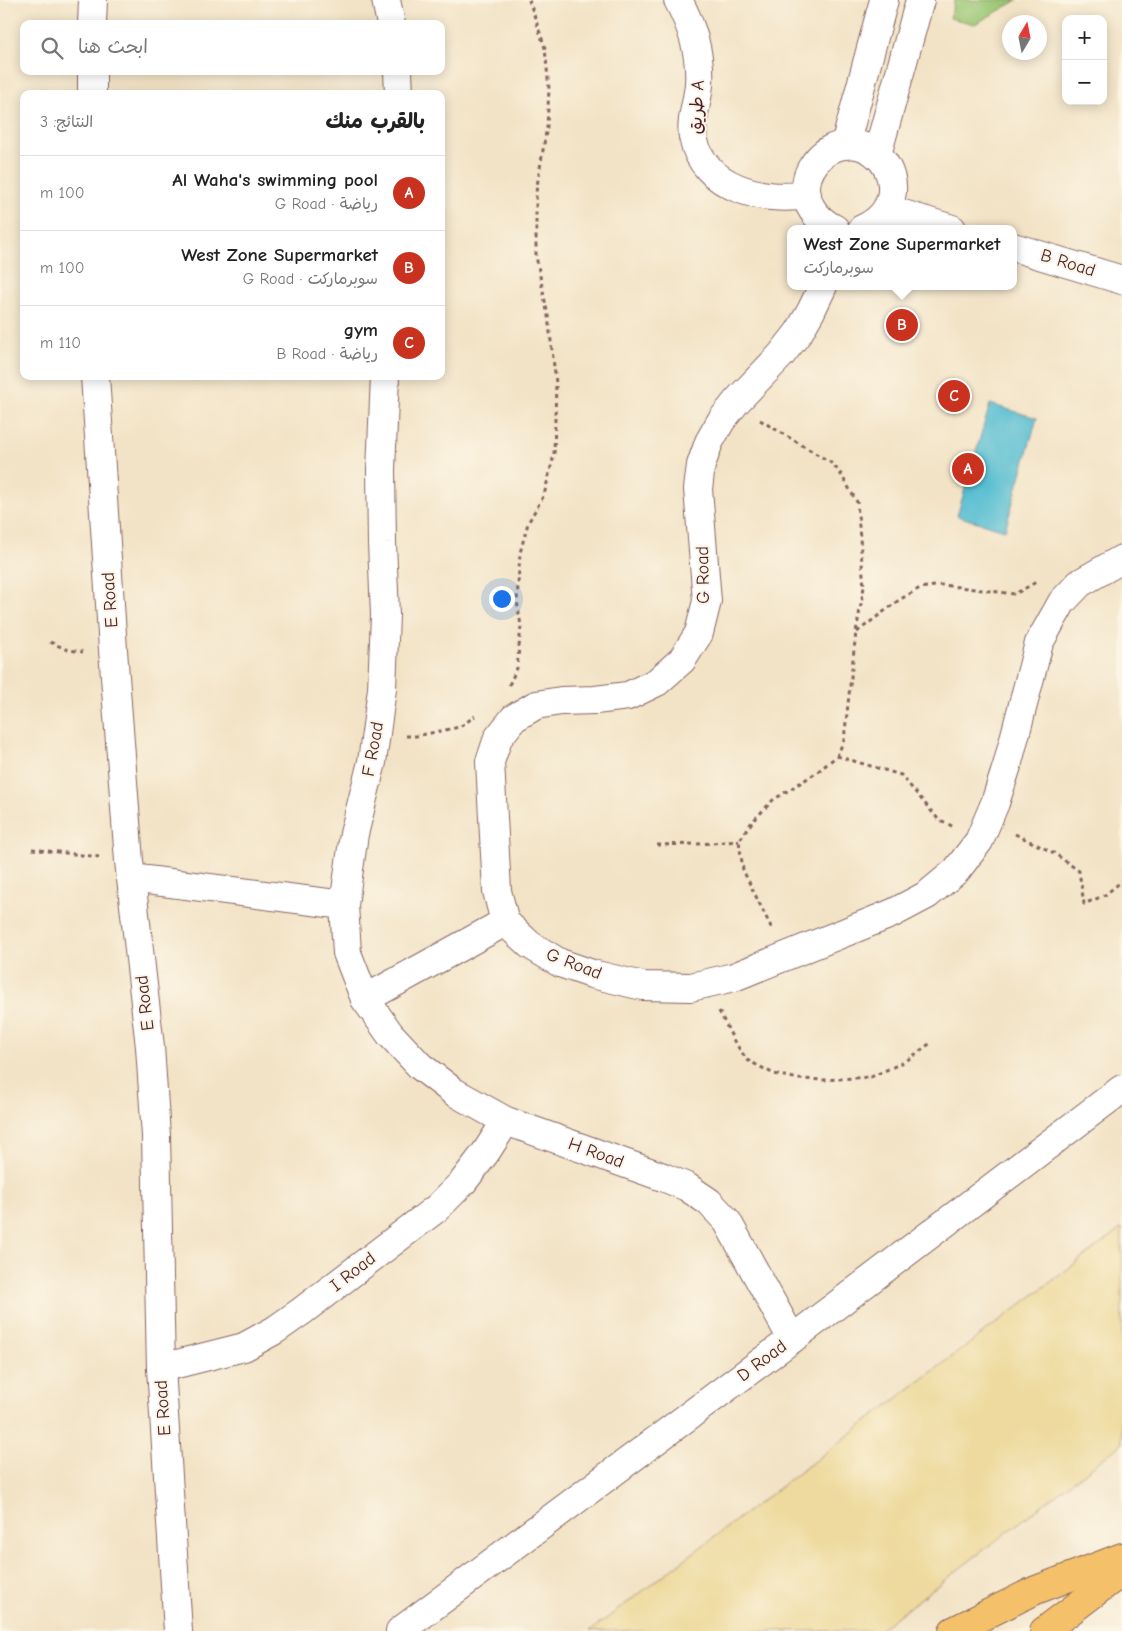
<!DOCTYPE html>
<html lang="ar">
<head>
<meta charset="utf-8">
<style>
  :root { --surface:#fff; --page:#f2f2f2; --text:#222; --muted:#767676; --line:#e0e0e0; --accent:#c8321e }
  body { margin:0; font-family:"Comic Neue","Playpen Sans Arabic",sans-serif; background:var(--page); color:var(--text); direction:rtl }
  .controls { position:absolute; right:15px; top:15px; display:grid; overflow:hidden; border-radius:10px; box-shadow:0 2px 12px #0003 }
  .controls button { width:45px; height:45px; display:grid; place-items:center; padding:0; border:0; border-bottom:1px solid var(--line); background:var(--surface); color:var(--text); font:25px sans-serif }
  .compass { position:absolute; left:1002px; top:15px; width:45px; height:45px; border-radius:50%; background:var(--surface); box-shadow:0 2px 12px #0003; rotate:10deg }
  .you { position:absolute; left:501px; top:598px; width:18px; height:18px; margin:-12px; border:4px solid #fff; border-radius:50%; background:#1a73e8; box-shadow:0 0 0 8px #1a73e833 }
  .badge { display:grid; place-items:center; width:32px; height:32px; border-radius:50%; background:var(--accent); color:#fff; font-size:16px; font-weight:700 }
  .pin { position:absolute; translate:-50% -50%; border:2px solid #fff; box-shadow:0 1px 5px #0006 }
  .popup { position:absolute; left:787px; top:225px; width:230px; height:65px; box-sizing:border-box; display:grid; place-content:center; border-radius:10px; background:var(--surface); filter:drop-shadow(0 1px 4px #0005); font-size:16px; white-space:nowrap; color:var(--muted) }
  .popup b { font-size:19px; color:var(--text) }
  .popup::after { content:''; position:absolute; left:50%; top:100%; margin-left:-10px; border:10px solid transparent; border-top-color:var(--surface) }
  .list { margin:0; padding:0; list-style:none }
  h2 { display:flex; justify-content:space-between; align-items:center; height:65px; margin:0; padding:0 20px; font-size:21px }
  h2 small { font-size:16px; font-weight:400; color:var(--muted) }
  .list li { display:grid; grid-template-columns:32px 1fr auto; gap:15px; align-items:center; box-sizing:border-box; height:75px; padding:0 20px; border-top:1px solid var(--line) }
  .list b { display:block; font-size:19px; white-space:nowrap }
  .list p { margin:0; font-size:16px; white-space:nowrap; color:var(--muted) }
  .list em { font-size:16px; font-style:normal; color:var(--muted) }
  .icon { flex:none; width:28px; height:28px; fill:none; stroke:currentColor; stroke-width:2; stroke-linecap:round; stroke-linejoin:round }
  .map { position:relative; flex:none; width:1122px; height:1631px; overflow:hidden; direction:ltr }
  .search { position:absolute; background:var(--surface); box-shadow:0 2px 12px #0003; left:20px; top:20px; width:425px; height:55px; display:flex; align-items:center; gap:12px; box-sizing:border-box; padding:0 18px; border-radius:10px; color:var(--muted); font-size:19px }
  .panel { position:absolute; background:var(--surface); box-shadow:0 2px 12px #0003; left:20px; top:90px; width:425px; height:290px; border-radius:10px; direction:rtl }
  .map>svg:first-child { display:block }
  .green { fill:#9ac673; stroke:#72724f }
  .sand { fill:#eeda9e; stroke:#9c7c64 }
  .water { fill:#54bdd1; stroke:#4f6e7e }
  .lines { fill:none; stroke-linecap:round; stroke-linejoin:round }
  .minor-casing { stroke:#856461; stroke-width:30 }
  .highway-casing { stroke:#856461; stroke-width:30 }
  .path { stroke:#856461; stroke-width:3; stroke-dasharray:4 4; stroke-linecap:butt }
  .minor { stroke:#fff; stroke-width:28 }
  .highway { stroke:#f4c16a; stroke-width:28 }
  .labels { text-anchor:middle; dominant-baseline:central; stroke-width:4; stroke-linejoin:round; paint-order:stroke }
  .street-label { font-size:18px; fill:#4a1f2b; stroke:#fcf5e5 }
</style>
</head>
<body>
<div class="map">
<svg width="1122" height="1631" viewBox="0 0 1122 1631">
  <rect width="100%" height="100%" fill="#fcf5e5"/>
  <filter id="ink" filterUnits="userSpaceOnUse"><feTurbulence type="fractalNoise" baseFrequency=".02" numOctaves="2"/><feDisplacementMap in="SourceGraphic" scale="10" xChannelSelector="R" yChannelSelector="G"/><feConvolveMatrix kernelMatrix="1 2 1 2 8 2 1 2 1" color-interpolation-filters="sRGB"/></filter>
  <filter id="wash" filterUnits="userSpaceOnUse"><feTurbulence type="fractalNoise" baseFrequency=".0096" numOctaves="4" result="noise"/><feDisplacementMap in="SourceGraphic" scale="20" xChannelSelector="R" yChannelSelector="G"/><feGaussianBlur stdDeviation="1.12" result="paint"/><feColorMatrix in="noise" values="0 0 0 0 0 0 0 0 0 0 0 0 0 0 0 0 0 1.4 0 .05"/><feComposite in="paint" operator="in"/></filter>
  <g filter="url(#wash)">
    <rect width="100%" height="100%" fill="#f2e3c6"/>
    <path class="green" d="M955 0H1018L975 24 950 18Z"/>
    <path class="sand" d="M1122 1228V1444L878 1631H590Z"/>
    <path class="water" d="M990 404 1037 418 1005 530 957 516Z"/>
  </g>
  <g filter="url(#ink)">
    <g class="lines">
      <defs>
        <g id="minor">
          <path d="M386 0 391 24"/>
          <path d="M678 0C692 26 701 54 699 84 698 101 690 120 693 137 703 188 762 202 807 195"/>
          <path d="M92 24 93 0"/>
          <path d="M398 71 399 94"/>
          <path d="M92 94V71"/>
          <path d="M845 145 884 0"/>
          <path d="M877 155 920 0"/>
          <path d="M887 209 952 229"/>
          <path d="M835 229C765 192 838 110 882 160 889 169 893 181 892 192 890 210 878 222 862 229"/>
          <path d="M1013 247 1122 280"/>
          <path d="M823 286 811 311 799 332 781 355 737 401 721 421 709 442 701 465 698 489 707 601 699 633 682 660 657 682 628 696 595 700 561 701 536 705 514 718 498 738 490 762 497 891 505 922 530 945 560 963 592 974 643 986 691 987 734 977 893 913 927 895 956 871 979 841 995 803 1007 766 1039 643 1062 602 1080 583 1122 559"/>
          <path d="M95 376 113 650 129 861 150 1047 156 1136 161 1368 178 1631"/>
          <path d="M385 376 381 470 382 543 385 615 382 689 372 762 354 834 344 905 347 953 365 999 390 1034 420 1066 454 1092 506 1121 663 1177 687 1187 709 1202 727 1221 792 1339"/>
          <path d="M131 878 344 905"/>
          <path d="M365 999 505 922"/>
          <path d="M161 1368 244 1347 275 1330 302 1311 437 1208 463 1182 486 1152 506 1121"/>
          <path d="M400 1631 792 1339 1122 1089"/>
        </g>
        <g id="highway">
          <path d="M953 1631 1036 1590 1122 1557"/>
          <path d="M1044 1631 1122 1572"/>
        </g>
      </defs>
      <use href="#minor" class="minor-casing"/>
      <use href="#highway" class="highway-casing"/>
      <g class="path">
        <path d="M760 420 830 462 839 471 857 502 864 587 856 632 844 740 837 756 816 773 773 800 752 822 739 841 743 870 772 929"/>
        <path d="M857 632 899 600 920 588 942 585 1015 594 1038 581"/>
        <path d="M50 642 68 650 83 652"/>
        <path d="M509 685 517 668 521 626 517 601 520 553 528 523 544 495 554 455 556 383 548 316 536 256V192L547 126 549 89 545 48 529 0"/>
        <path d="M406 736H416L460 727 475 716"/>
        <path d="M837 756 901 775 938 819 954 827"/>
        <path d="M1015 834 1054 853 1079 871 1084 904 1105 895 1122 881"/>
        <path d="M657 845 698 844 739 841"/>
        <path d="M32 849 99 857"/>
        <path d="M719 1011 734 1041 747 1060 774 1074 799 1079 824 1080 871 1077 906 1061 932 1042"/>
      </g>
      <use href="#minor" class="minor"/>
      <use href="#highway" class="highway"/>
    </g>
  </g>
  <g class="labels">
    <g class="street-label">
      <text transform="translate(697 107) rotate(-87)">طريق A</text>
      <text transform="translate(1068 263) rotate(17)">B Road</text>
      <text transform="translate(703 575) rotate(-91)">G Road</text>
      <text transform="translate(110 600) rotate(-94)">E Road</text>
      <text transform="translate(373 749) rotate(-80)">F Road</text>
      <text transform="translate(574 964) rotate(21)">G Road</text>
      <text transform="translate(145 1003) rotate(-97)">E Road</text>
      <text transform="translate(596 1153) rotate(20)">H Road</text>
      <text transform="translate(353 1272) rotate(-38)">I Road</text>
      <text transform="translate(762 1361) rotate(-37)">D Road</text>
      <text transform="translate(163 1408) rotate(-94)">E Road</text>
    </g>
  </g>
</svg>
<div class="controls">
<button>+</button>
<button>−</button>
</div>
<svg class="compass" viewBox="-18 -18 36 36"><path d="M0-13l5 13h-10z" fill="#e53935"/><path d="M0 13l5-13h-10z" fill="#767676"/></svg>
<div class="you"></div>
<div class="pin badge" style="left:968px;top:469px">A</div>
<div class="pin badge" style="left:902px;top:325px">B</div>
<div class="popup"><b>West Zone Supermarket</b>سوبرماركت</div>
<div class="pin badge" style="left:954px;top:396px">C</div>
<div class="search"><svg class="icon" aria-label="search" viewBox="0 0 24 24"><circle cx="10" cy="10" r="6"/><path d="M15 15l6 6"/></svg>ابحث هنا</div>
<section class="panel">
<h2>بالقرب منك<small>النتائج: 3</small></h2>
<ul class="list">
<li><span class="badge">A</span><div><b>Al Waha's swimming pool</b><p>رياضة · G Road</p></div><em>100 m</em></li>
<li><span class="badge">B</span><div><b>West Zone Supermarket</b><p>سوبرماركت · G Road</p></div><em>100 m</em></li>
<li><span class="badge">C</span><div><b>gym</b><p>رياضة · B Road</p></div><em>110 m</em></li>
</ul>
</section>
</div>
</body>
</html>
